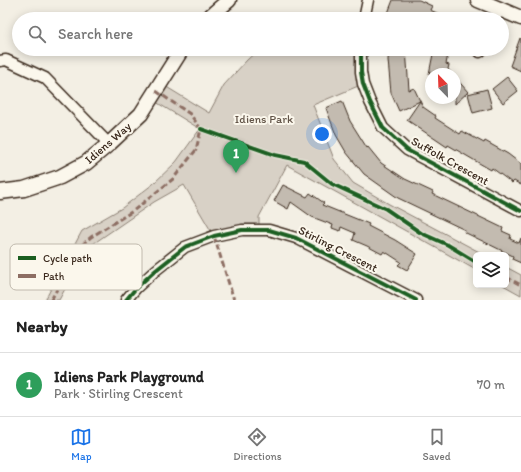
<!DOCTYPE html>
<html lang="en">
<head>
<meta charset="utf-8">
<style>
  :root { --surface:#fff; --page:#f6f6f6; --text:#222; --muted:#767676; --line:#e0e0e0; --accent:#1a73e8 }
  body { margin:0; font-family:Itim,sans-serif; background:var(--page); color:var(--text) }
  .controls { position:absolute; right:12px; bottom:12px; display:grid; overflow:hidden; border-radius:6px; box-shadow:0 2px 10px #0003 }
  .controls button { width:36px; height:36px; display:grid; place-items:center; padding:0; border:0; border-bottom:1px solid var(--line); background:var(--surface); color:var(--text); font:20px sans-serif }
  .compass { position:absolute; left:425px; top:68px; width:36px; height:36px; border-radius:50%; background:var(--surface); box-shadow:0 2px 10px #0003; rotate:337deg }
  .you { position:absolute; left:322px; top:134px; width:14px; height:14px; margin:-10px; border:3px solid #fff; border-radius:50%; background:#1a73e8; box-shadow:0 0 0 6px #1a73e833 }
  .badge { display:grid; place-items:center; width:26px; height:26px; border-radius:50%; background:var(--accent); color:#fff; font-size:13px; font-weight:700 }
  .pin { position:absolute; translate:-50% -33px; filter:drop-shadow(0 1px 2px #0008) }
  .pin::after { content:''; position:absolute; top:21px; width:14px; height:12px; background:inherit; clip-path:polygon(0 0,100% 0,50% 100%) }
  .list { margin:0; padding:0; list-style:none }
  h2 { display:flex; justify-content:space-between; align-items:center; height:52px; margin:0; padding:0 16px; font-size:17px }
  h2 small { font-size:13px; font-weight:400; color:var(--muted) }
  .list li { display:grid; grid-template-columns:26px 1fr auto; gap:12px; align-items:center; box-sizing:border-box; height:64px; padding:0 16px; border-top:1px solid var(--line) }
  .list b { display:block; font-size:15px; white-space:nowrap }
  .list p { margin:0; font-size:13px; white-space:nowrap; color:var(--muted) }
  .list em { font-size:13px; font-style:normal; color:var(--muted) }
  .icon { flex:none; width:22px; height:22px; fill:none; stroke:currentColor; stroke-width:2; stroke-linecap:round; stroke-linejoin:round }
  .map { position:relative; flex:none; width:521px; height:300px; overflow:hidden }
  .search { position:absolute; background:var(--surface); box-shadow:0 2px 10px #0003; left:12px; right:12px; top:12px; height:44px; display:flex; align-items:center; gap:10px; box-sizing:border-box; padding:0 14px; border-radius:22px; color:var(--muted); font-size:15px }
  .sheet { height:116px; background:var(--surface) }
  nav { display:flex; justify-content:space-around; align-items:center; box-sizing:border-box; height:56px; border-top:1px solid var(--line); background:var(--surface); font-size:11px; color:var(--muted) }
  nav a { display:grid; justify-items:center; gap:2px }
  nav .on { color:var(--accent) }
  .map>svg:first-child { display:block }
  .green { fill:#d8d1c6; stroke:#8a7e72 }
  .building { fill:#c3bbb0; stroke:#3b2a1e }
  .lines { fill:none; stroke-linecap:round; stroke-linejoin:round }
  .street-casing { stroke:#3b2a1e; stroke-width:13 }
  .secondary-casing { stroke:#3b2a1e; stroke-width:17 }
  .street { stroke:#fbf7ec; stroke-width:10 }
  .secondary { stroke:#fbf7ec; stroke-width:14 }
  .quiet { stroke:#8d6e63; stroke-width:3; stroke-dasharray:6 3; stroke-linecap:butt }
  .cycleway-casing { stroke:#fbf7ec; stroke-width:6 }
  .cycleway { stroke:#1b5e20; stroke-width:4 }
  .labels { text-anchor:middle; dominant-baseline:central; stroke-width:4; stroke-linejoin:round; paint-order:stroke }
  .park-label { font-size:12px; fill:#625448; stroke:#fbf7ec }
  .street-label { font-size:12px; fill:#3b2a1e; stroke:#fbf7ec }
  .key { fill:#fbf7ec; stroke:#c1baae; stroke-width:1 }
  .key-label { font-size:11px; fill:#3b2a1e }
</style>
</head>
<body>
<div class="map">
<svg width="521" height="300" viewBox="0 0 521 300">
  <rect width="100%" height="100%" fill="#f3efe4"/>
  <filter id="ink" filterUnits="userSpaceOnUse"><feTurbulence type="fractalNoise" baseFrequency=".025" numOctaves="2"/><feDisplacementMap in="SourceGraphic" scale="8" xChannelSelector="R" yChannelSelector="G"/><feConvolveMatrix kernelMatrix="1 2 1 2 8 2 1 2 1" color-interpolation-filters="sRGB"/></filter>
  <g filter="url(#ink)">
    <g class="green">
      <path d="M259 49H361L363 84 313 105 334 159 353 183 389 204 485 255H476V270L287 165 259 217V230L214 236 184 185 154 202 87 248 59 300H45L82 231 122 208 153 184 176 162 200 129 151 99 160 83 209 113 224 85 247 60Z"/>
      <path d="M506 267 521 275V295L503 285H506Z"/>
    </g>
    <g class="building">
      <path d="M393 0H419L432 6 430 10 451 19H403L388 13Z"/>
      <path d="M520 38 521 39V71L510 66Z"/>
      <path d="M389 49H406L409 90 414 88 420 101 399 111 391 93 388 60Z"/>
      <path d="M434 49 449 50 446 64 449 65 448 69 452 74H429Z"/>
      <path d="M455 77 468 92 455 104Z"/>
      <path d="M507 77 518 91 503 103 492 89Z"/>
      <path d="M487 89 492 108 473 113 468 94Z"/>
      <path d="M342 101 350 121 367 148 368 147 381 163 405 179 433 192 432 194 503 228 502 231 511 235 510 239 519 243 521 238V263L512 259 513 256 464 232 465 230 398 198 364 174 346 152 336 135 326 108Z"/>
      <path d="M420 101 423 107 436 116 435 118 460 134 462 131 484 143 485 141 508 154 521 164V185L514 181 512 183 492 168 491 170 448 145 447 147 407 120Z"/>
      <path d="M283 185 307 197 310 193 324 203 322 205 369 224 368 226 395 240 417 254 407 270 398 265 401 262 384 251 382 254 367 246 353 240 355 233 341 227 340 231 332 228 333 225 312 217 291 202 288 209 274 201Z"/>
    </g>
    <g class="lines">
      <defs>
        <g id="street">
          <path d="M364 19 368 0"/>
          <path d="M495 19 499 9"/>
          <path d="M361 49V72L363 84 370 102 383 128 407 150 521 211"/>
          <path d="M480 52 482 49"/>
          <path d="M0 61 6 60 45 78 109 144"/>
          <path d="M126 300 136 288 156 270 185 247 214 236 242 230H269L296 238 416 300"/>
        </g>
        <g id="secondary">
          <path d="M478 0 521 18"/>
          <path d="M207 19 229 0"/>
          <path d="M0 192 24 189 60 177 86 163 109 144 141 114 182 49"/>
        </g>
      </defs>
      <use href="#street" class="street-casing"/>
      <use href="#secondary" class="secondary-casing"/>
      <use href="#street" class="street"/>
      <use href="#secondary" class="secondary"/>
      <g class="quiet">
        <path d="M214 236 234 300"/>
        <path d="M506 277 521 285"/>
        <path d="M51 300 81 246 91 237 133 211 173 179 196 150 201 129 190 114 156 91"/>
      </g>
      <defs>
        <g id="cycleway">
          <path d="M361 49V72L363 84 370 102 383 128 407 150 521 211"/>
          <path d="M201 129 275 155 304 161 332 184 386 209 421 233 448 245 476 262"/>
          <path d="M126 300 136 288 156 270 185 247 214 236 242 230H269L296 238 416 300"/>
        </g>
      </defs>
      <use href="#cycleway" class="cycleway-casing"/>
      <use href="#cycleway" class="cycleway"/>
    </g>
  </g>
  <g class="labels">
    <g class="park-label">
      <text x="264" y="119">Idiens Park</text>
    </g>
    <g class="street-label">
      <text transform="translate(108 143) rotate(-41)">Idiens Way</text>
      <text transform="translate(450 161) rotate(29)">Suffolk Crescent</text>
      <text transform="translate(338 249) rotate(27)">Stirling Crescent</text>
    </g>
  </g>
  <rect x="10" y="244" width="132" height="46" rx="6" class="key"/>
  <rect x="18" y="256" width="18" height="4" fill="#1b5e20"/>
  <rect x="18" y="274" width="18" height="4" fill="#8d6e63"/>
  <g class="key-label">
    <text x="43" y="262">Cycle path</text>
    <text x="43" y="280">Path</text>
  </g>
</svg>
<div class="controls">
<button><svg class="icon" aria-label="layers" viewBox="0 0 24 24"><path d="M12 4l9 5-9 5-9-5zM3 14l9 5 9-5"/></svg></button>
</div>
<svg class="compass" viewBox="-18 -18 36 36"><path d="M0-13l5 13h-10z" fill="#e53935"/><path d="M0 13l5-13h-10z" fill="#767676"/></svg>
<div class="you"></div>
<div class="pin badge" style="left:236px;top:173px;background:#2e9e5b">1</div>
<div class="search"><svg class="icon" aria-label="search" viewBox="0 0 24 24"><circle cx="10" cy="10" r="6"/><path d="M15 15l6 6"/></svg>Search here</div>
</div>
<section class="sheet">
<h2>Nearby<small></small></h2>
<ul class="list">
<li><span class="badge" style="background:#2e9e5b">1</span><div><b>Idiens Park Playground</b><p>Park · Stirling Crescent</p></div><em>70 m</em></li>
</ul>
</section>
<nav>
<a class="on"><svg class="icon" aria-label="map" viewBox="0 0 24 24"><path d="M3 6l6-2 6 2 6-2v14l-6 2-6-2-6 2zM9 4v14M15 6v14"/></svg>Map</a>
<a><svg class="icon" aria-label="directions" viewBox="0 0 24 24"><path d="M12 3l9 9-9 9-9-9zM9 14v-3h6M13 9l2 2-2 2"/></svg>Directions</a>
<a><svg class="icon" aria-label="saved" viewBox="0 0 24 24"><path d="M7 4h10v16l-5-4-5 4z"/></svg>Saved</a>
</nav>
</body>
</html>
